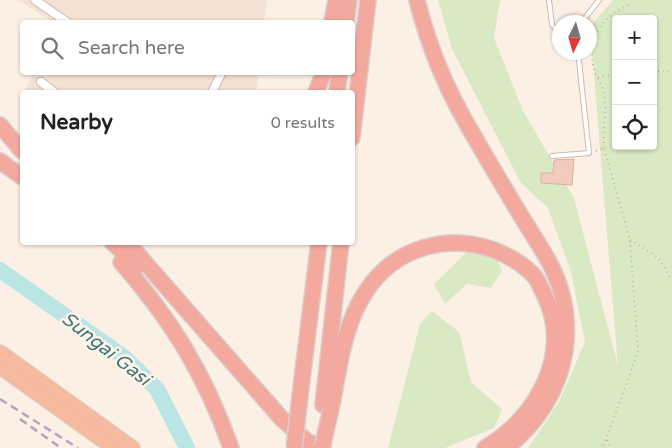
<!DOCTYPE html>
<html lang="en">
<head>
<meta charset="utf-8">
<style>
  :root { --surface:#fff; --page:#f6f6f6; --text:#222; --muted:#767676; --line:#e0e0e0 }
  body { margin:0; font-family:"Varela Round",sans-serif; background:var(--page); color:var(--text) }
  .controls { position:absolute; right:15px; top:15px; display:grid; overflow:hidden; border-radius:5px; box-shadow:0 1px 4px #0004 }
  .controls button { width:45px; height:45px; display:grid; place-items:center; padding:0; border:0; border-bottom:1px solid var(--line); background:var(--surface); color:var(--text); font:25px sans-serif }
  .compass { position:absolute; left:552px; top:15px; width:45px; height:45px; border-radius:50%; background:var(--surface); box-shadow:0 1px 4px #0004; rotate:185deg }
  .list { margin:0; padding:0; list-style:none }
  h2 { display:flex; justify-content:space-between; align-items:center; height:65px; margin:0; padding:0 20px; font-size:21px }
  h2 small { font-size:16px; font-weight:400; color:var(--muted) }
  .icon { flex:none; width:28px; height:28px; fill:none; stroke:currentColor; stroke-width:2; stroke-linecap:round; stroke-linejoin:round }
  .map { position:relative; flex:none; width:672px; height:448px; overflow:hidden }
  .search { position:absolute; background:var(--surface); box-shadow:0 1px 4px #0004; left:20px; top:20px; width:335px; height:55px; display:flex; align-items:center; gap:12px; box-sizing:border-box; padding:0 18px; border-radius:5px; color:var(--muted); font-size:19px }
  .panel { position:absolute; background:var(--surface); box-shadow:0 1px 4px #0004; left:20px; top:90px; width:335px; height:155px; border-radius:5px }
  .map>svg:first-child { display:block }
  .residential { fill:#f3e1d4 }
  .green { fill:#d8e9c4; fill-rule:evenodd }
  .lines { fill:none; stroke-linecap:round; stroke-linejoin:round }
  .river { stroke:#bae5e5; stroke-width:16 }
  .building { fill:#f0cbbe; stroke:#e2af9f }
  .service-casing { stroke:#cfb8af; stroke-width:6 }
  .minor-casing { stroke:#cfb8af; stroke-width:10 }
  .trunk-casing { stroke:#d8cfcd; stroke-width:16 }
  .motorway-casing { stroke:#d8cfcd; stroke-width:18 }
  .path { stroke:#d5aea1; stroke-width:2; stroke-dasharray:1 4; stroke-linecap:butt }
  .service { stroke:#fff; stroke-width:4 }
  .minor { stroke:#fff; stroke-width:8 }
  .trunk { stroke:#f6ba9f; stroke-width:14 }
  .motorway { stroke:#f4a99e; stroke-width:15 }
  .rail { stroke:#b1a4c5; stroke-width:2.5; stroke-dasharray:8 5; stroke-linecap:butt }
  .motorway-bridge-casing { stroke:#d8cfcd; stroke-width:18; stroke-linecap:butt }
  .motorway-bridge { stroke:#f4a99e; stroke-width:15 }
  .labels { text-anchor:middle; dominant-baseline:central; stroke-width:5; stroke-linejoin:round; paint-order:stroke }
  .water-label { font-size:19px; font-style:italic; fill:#407879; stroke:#fef4ec }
</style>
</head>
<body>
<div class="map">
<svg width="672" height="448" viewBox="0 0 672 448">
  <rect width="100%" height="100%" fill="#fcf0e5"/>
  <g class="residential">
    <path d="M18 0H267L264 22H53Z"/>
    <path d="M33 73H259L256 92H25Z"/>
  </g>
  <g class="green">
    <path d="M438 0H500L494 38 523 111 574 198 618 366 590 27 613 0H672V448H528L559 402 585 342 571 272 548 208 521 183 452 49ZM616 19H653V146H616Z"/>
    <path d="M470 249 498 261 502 271 491 288 467 284 445 304 434 284Z"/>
    <path d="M432 311 459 332 471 382 502 409 494 428 445 448H388L420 324Z"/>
  </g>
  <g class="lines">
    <path class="river" d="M0 270 124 357 157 389 187 448"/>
  </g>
  <path class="building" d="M574 159 572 185 541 183V173H553L554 160Z"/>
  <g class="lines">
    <defs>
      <g id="service">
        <path d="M549 0 552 25 560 34"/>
        <path d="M582 22 599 0"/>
        <path d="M552 156 589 153 578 52"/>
      </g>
      <g id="minor">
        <path d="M35 0 67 22"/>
        <path d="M41 82 54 92"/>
        <path d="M212 92 222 72"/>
      </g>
      <g id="trunk">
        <path d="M0 352 133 448"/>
        <path d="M0 367 113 448"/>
      </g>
      <g id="motorway">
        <path d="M417 0C428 44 445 86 468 126 487 159 506 191 526 224 539 245 554 266 561 291 578 352 554 410 506 448"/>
        <path d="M332 22 336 0"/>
        <path d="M346 22 349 0"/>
        <path d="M316 92 324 72"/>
        <path d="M337 92 340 72"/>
        <path d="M0 125 22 151"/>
        <path d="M352 138 368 0"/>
        <path d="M0 161 22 177"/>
        <path d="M112 242 137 266"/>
        <path d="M127 242 282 419 308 442 323 448"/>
        <path d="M121 262C172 321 205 374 231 448"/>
        <path d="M302 379 319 242"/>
        <path d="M323 405 341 242"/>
        <path d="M331 409C339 371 343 326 365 293 393 248 446 233 494 250 509 256 525 265 535 277 539 282 541 289 544 294 573 352 538 417 485 448"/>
      </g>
    </defs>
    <use href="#service" class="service-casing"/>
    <use href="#minor" class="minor-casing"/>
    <use href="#trunk" class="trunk-casing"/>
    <use href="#motorway" class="motorway-casing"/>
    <g class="path">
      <path d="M653 71 672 72"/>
      <path d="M598 77 616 74"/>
      <path d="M604 148C602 130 608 109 604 94 602 84 595 75 593 65 588 33 604 17 630 4"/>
      <path d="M596 151 604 148 630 240 638 352 603 448"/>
      <path d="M630 240 659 258 672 280"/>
      <path d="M607 440 611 448"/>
    </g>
    <use href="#service" class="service"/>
    <use href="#minor" class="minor"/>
    <use href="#trunk" class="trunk"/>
    <use href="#motorway" class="motorway"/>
    <g class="rail">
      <path d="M0 399 78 448"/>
      <path d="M20 419 61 448"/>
    </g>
    <defs>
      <g id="motorway-bridge">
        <path d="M294 448 302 379"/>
        <path d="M322 448 331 409"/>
      </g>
    </defs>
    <use href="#motorway-bridge" class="motorway-bridge-casing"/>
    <use href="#motorway-bridge" class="motorway-bridge"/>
  </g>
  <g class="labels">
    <g class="water-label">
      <text transform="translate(106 349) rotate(38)">Sungai Gasi</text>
    </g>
  </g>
</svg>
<div class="controls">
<button>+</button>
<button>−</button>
<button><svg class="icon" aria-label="locate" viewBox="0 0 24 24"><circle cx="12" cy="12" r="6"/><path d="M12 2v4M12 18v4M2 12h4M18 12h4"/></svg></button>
</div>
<svg class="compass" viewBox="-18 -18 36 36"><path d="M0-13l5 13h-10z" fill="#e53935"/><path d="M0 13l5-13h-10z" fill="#767676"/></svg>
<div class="search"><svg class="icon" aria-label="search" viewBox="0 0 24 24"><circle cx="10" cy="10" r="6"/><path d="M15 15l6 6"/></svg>Search here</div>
<section class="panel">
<h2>Nearby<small>0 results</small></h2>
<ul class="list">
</ul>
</section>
</div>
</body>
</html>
